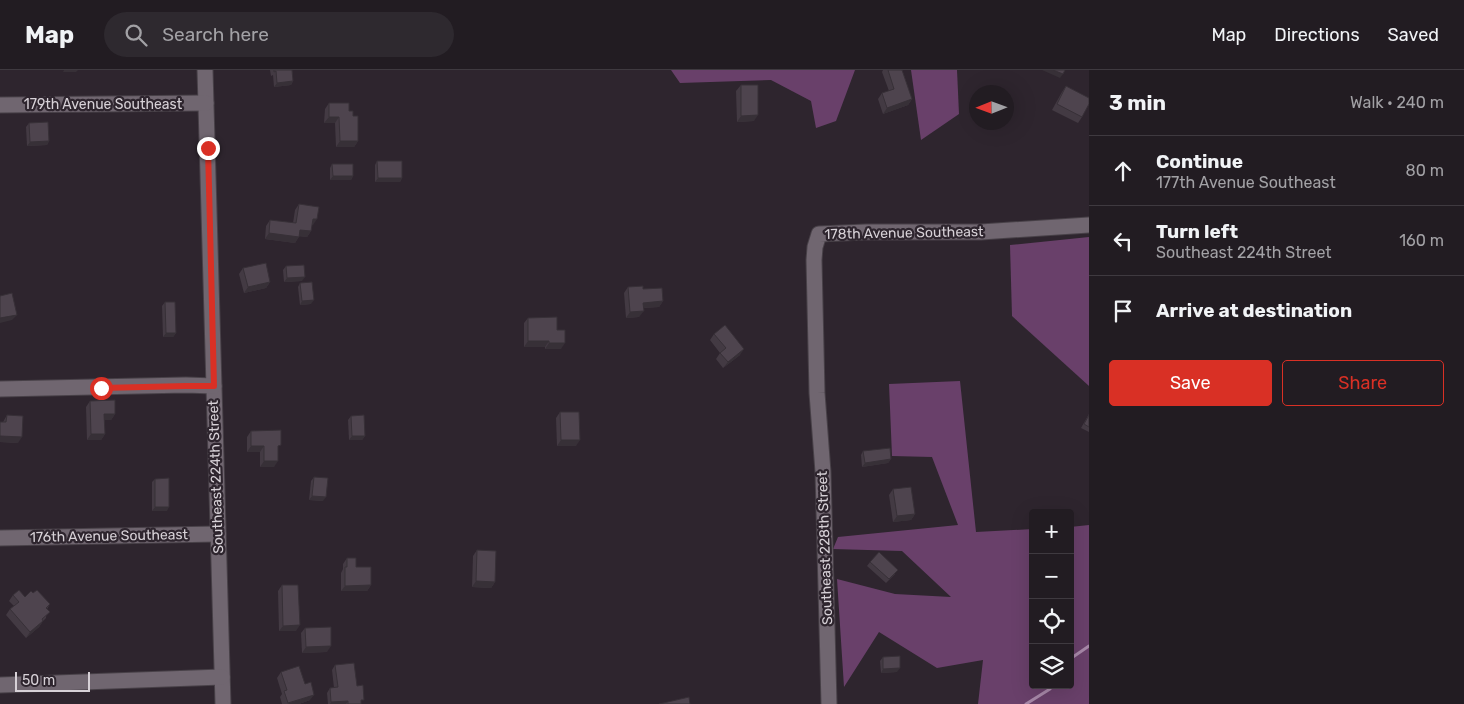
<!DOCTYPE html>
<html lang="en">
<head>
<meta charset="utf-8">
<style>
  :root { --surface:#221c22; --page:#2e292f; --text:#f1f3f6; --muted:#a2a1a5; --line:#3f3a40; --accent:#d93025 }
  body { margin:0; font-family:Rubik,sans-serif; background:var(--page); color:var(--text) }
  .controls { position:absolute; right:15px; bottom:15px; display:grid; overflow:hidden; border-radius:5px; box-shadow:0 5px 20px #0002 }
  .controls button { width:45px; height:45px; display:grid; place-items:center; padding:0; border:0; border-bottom:1px solid var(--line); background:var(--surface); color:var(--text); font:25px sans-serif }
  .compass { position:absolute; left:969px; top:15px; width:45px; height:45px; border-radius:50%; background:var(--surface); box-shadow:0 5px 20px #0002; rotate:269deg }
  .scale { position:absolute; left:15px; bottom:12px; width:75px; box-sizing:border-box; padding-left:5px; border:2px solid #d7d1d7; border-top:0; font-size:14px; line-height:18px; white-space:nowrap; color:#d7d1d7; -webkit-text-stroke:4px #2e252e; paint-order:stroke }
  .stop { position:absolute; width:15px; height:15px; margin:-11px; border:4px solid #d93025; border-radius:50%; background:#fff }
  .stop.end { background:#d93025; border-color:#fff; box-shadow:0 1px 5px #0008 }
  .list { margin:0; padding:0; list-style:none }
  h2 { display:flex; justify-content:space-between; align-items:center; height:65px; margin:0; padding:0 20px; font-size:21px }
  h2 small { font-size:16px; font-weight:400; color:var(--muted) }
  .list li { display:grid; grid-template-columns:32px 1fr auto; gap:15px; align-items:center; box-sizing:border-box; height:70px; padding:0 20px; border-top:1px solid var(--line) }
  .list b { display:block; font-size:19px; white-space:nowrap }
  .list p { margin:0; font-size:16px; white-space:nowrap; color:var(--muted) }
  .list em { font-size:16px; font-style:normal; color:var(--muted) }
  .actions { display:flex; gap:10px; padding:15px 20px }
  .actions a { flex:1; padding:11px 0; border:1px solid var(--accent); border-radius:5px; text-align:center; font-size:18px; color:var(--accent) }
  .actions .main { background:var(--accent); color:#fff }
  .icon { flex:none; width:28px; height:28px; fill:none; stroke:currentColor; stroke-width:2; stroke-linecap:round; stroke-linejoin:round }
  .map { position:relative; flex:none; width:1089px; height:634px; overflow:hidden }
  header { display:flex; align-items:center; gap:30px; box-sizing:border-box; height:70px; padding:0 25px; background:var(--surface); border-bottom:1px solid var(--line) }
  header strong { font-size:24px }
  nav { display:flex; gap:28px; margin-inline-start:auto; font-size:18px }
  .search { width:350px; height:45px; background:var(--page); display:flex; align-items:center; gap:12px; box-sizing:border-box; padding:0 18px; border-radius:28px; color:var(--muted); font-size:19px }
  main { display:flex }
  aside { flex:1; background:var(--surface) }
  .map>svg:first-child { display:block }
  .forest { fill:#69406a }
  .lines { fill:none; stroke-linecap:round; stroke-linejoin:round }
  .stream { stroke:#a788a8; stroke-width:3 }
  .minor-casing { stroke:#484148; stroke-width:17 }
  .minor { stroke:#706670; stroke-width:15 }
  .wall { fill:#433a43 }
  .shaded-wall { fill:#373037 }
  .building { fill:#4e444e; stroke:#373037 }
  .route { stroke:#d93025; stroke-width:6 }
  .labels { text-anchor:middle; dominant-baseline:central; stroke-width:4.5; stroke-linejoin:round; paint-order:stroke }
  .street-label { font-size:14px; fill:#d7d1d7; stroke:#2e252e }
</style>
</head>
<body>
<header>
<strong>Map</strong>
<div class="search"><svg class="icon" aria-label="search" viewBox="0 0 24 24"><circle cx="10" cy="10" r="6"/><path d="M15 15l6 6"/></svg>Search here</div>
<nav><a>Map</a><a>Directions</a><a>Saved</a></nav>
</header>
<main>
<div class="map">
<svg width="1089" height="634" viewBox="0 0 1089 634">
  <rect width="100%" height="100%" fill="#2e252e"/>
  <g class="forest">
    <path d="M671 0H855L836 51 816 58 811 31 771 10 680 13Z"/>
    <path d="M911 0H957L959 44 921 70Z"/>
    <path d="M1089 167V316L1012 246 1010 175Z"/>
    <path d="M960 311 976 462 1033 459V615H1070V457L1089 455V634H978L983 590 937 598 879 562 844 617 837 509 895 524 951 527 902 481 833 479 838 467 958 455 932 387 892 386 889 314Z"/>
  </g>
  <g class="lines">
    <g class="stream">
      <path d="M1070 589 1089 576"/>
      <path d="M1026 634 1050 619 1052 615"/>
    </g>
    <defs>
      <g id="minor">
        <path d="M205 0 223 634"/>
        <path d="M0 35 206 33"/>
        <path d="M0 319 186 315 214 316"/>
        <path d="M0 468 218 464"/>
        <path d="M0 615 222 607"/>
        <path d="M829 634 823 402 817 323 814 190 815 177 819 164 866 162H981L1089 155"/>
      </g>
    </defs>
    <use href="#minor" class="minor-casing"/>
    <use href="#minor" class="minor"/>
  </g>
  <g class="wall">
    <path d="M270 0H292L293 11 291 15 274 17 273 5 271 6Z"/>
    <path d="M883 0H902L912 29 908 35 883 44 878 29 882 23 889 21 882 2Z"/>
    <path d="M741 15 754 51 737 52 736 21Z"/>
    <path d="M1066 16 1082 47 1078 53 1052 40 1062 22Z"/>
    <path d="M329 33 349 41 353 46 358 71 354 77H336L335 53H324L325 39Z"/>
    <path d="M29 53 49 71 47 75 27 76 26 57Z"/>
    <path d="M377 91 402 108 400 112H375V95Z"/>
    <path d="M332 94 353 106 351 110H330V98Z"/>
    <path d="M299 134 313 155H312L311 161 307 167 299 166 295 173 265 169 266 156 270 150 293 153 295 140Z"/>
    <path d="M286 196 302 211 284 212 283 200Z"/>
    <path d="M243 198 270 212 266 218 244 223 239 204Z"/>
    <path d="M300 213 311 234 300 235 298 217Z"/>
    <path d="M628 217 643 219 663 231 659 237 643 238 639 247 626 248 624 223Z"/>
    <path d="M165 232 176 263 173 267H163L162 236Z"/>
    <path d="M528 248 557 260 561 279H545V277H524V253Z"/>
    <path d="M714 264 740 285 723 298 716 289 720 283 710 270Z"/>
    <path d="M90 331 115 344 111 350H104L105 364 101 370H87L86 337Z"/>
    <path d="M560 342 576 376H557L556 348Z"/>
    <path d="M1089 344V362L1081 358Z"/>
    <path d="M7 345 18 373 0 372V352H3Z"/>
    <path d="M351 346 365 366 362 370H349L348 350Z"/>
    <path d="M251 361 278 380 274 397H260V382H247V367Z"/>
    <path d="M863 381 891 389 888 393 862 397 861 385Z"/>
    <path d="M314 407 323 431 309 430 311 411Z"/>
    <path d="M155 409 167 441H152V412Z"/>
    <path d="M893 419 915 444 911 450 893 452 889 425Z"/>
    <path d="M477 480 495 512 491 518 472 517 473 486Z"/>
    <path d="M347 488 356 497 371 515 367 521H341V503L343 499V494Z"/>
    <path d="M870 492 895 504 886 513 867 496Z"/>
    <path d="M282 515 296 561H279L278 521Z"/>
    <path d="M33 523 50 534 47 539 46 548 43 551 39 557 26 568 6 545 10 539 14 536 9 531 13 525 25 527Z"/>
    <path d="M305 558 327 582 302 583 301 563Z"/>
    <path d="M883 587 897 602 881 603 880 591Z"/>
    <path d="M335 595 357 616 361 634H328L327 623 330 618H334L332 600Z"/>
    <path d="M281 602 310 630 299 634H282L280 627 282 624 277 608Z"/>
  </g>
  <g class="shaded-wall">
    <path d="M64 0H78L76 2H63Z"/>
    <path d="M1042 0H1053L1063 4 1060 8Z"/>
    <path d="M293 11 291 15 274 17 277 13Z"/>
    <path d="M912 29 908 35 883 44 887 38Z"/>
    <path d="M758 45 754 51 737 52 741 46Z"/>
    <path d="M329 47H339L335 53H324Z"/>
    <path d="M49 71 47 75 27 76 30 72Z"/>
    <path d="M340 71H358L354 77H336Z"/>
    <path d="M333 106H353L351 110H330Z"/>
    <path d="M378 108H402L400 112H375Z"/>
    <path d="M313 149H317L313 155H309Z"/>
    <path d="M300 160 311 161 307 167 296 166Z"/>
    <path d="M269 163 299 167 295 173 265 169Z"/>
    <path d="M305 207 302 211 284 212 287 208Z"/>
    <path d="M270 212 266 218 244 223 248 217Z"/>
    <path d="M314 230 311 234 300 235 302 231Z"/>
    <path d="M663 231 659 237 639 238 643 233Z"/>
    <path d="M644 241 639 247 626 248 630 242Z"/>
    <path d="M17 245 12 250 0 253V248Z"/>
    <path d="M166 263H176L173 267H163Z"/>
    <path d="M528 271H549L545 277H524Z"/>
    <path d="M549 273H565L561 279H545Z"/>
    <path d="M744 279 740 285 723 298 728 292Z"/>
    <path d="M104 344H115L111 350H100Z"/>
    <path d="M91 364H105L101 370H87Z"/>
    <path d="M0 366 22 367 18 373 0 372Z"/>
    <path d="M352 366H365L362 370H349Z"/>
    <path d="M561 370H580L576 376H557Z"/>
    <path d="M251 376H264L260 382H247Z"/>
    <path d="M891 389 888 393 862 397 865 393Z"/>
    <path d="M264 391H278L274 397H260Z"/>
    <path d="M312 426 326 427 323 431 309 430Z"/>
    <path d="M155 437H169L167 441H152Z"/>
    <path d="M915 444 911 450 893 452 897 446Z"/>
    <path d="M476 511 495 512 491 518 472 517Z"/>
    <path d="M371 515 367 521H341L345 516Z"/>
    <path d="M43 551 39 557 26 568 30 562Z"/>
    <path d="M300 555 296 561H279L283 556Z"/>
    <path d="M331 576 327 582 302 583 306 577Z"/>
    <path d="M900 598 897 602 881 603 883 599Z"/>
    <path d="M314 625 310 630 299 634H287Z"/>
    <path d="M348 631 346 634H330L331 632Z"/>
  </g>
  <g class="building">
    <path d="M274 0H292L293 11 277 13 276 1 274 2Z"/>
    <path d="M888 0H902L912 29 887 38 882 23 894 19Z"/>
    <path d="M1053 0H1065L1063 4Z"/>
    <path d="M741 15H758V45L741 46Z"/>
    <path d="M1066 16 1089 28V34L1082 47 1057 34Z"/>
    <path d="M329 33H349V41H353V46H358V71H340L339 47H329Z"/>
    <path d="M48 52 49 71 30 72 29 53Z"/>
    <path d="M377 91H402V108H378Z"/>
    <path d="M332 94H353V106H333Z"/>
    <path d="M299 134 319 137 317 149H313L311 161 300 160 299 167 269 163 270 150 296 153Z"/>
    <path d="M266 193 270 212 248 217 243 198Z"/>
    <path d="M304 195 305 207 287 208 286 196Z"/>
    <path d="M312 212 314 230 302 231 300 213Z"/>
    <path d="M643 216V219L662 218 663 231 643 233 644 241 630 242 628 217Z"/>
    <path d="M12 223 17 245 0 248V226Z"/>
    <path d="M165 232H175L176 263H166Z"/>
    <path d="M557 247V260H565V273H549V271H528V248Z"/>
    <path d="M725 255 744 279 728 292 720 283 726 278 714 264Z"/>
    <path d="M115 330V344H104L105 364H91L90 331Z"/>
    <path d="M560 342H579L580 370H561Z"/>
    <path d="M7 345 23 346 22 367 0 366V352H6Z"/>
    <path d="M364 345 365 366H352L351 346Z"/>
    <path d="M1089 345V357L1084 354Z"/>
    <path d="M281 360V375L278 376V391H264V376H251V361Z"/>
    <path d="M890 378 891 389 865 393 863 381Z"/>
    <path d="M314 407 328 408 326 427 312 426Z"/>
    <path d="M169 408V437H155V409Z"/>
    <path d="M911 417 915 444 897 446 893 419Z"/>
    <path d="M477 480 496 481 495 512 476 511Z"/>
    <path d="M879 482 898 500 889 509 870 492Z"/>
    <path d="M347 488H356V497H371V515L345 516V497H347Z"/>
    <path d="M282 515H298L300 555 283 556Z"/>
    <path d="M19 520 25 527 31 521 33 523 37 520 50 534 46 538 50 542 42 549 43 551 30 562 10 539 19 532 13 525Z"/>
    <path d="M331 557V576L306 577 305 558Z"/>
    <path d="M900 586V598L883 599V587Z"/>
    <path d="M354 593 357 616 363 615 364 630H361V634H348V631L331 632 330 618 338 617 335 595Z"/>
    <path d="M299 596 305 614 311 612 314 625 288 633 284 621 287 620 281 602Z"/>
    <path d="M689 627 690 634H659Z"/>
  </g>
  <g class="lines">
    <path class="route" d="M101 318 186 316H214L208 78"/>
  </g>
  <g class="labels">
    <g class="street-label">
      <text x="103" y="34">179th Avenue Southeast</text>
      <text transform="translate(904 163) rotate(-1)">178th Avenue Southeast</text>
      <text transform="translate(216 407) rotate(-92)">Southeast 224th Street</text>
      <text transform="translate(109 466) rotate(-1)">176th Avenue Southeast</text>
      <text transform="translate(825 478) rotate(-92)">Southeast 228th Street</text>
    </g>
  </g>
</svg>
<div class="controls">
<button>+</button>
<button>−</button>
<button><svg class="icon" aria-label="locate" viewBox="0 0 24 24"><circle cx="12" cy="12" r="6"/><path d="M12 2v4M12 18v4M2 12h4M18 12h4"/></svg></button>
<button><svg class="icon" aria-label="layers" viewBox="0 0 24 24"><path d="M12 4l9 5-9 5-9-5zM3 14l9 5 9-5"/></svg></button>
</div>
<svg class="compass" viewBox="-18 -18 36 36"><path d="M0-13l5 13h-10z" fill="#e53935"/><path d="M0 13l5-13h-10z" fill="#a2a1a5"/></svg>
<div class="scale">50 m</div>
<div class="stop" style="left:101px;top:318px"></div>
<div class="stop end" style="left:208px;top:78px"></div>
</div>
<aside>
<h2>3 min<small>Walk · 240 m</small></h2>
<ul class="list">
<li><svg class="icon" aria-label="ahead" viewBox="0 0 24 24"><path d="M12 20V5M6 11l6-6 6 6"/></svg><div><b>Continue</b><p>177th Avenue Southeast</p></div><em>80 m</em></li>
<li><svg class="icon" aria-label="left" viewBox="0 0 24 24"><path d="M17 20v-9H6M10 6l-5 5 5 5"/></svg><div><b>Turn left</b><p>Southeast 224th Street</p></div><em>160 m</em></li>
<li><svg class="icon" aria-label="arrive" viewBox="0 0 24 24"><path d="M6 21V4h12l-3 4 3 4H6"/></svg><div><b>Arrive at destination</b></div></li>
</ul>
<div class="actions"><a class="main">Save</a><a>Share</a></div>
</aside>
</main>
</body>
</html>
